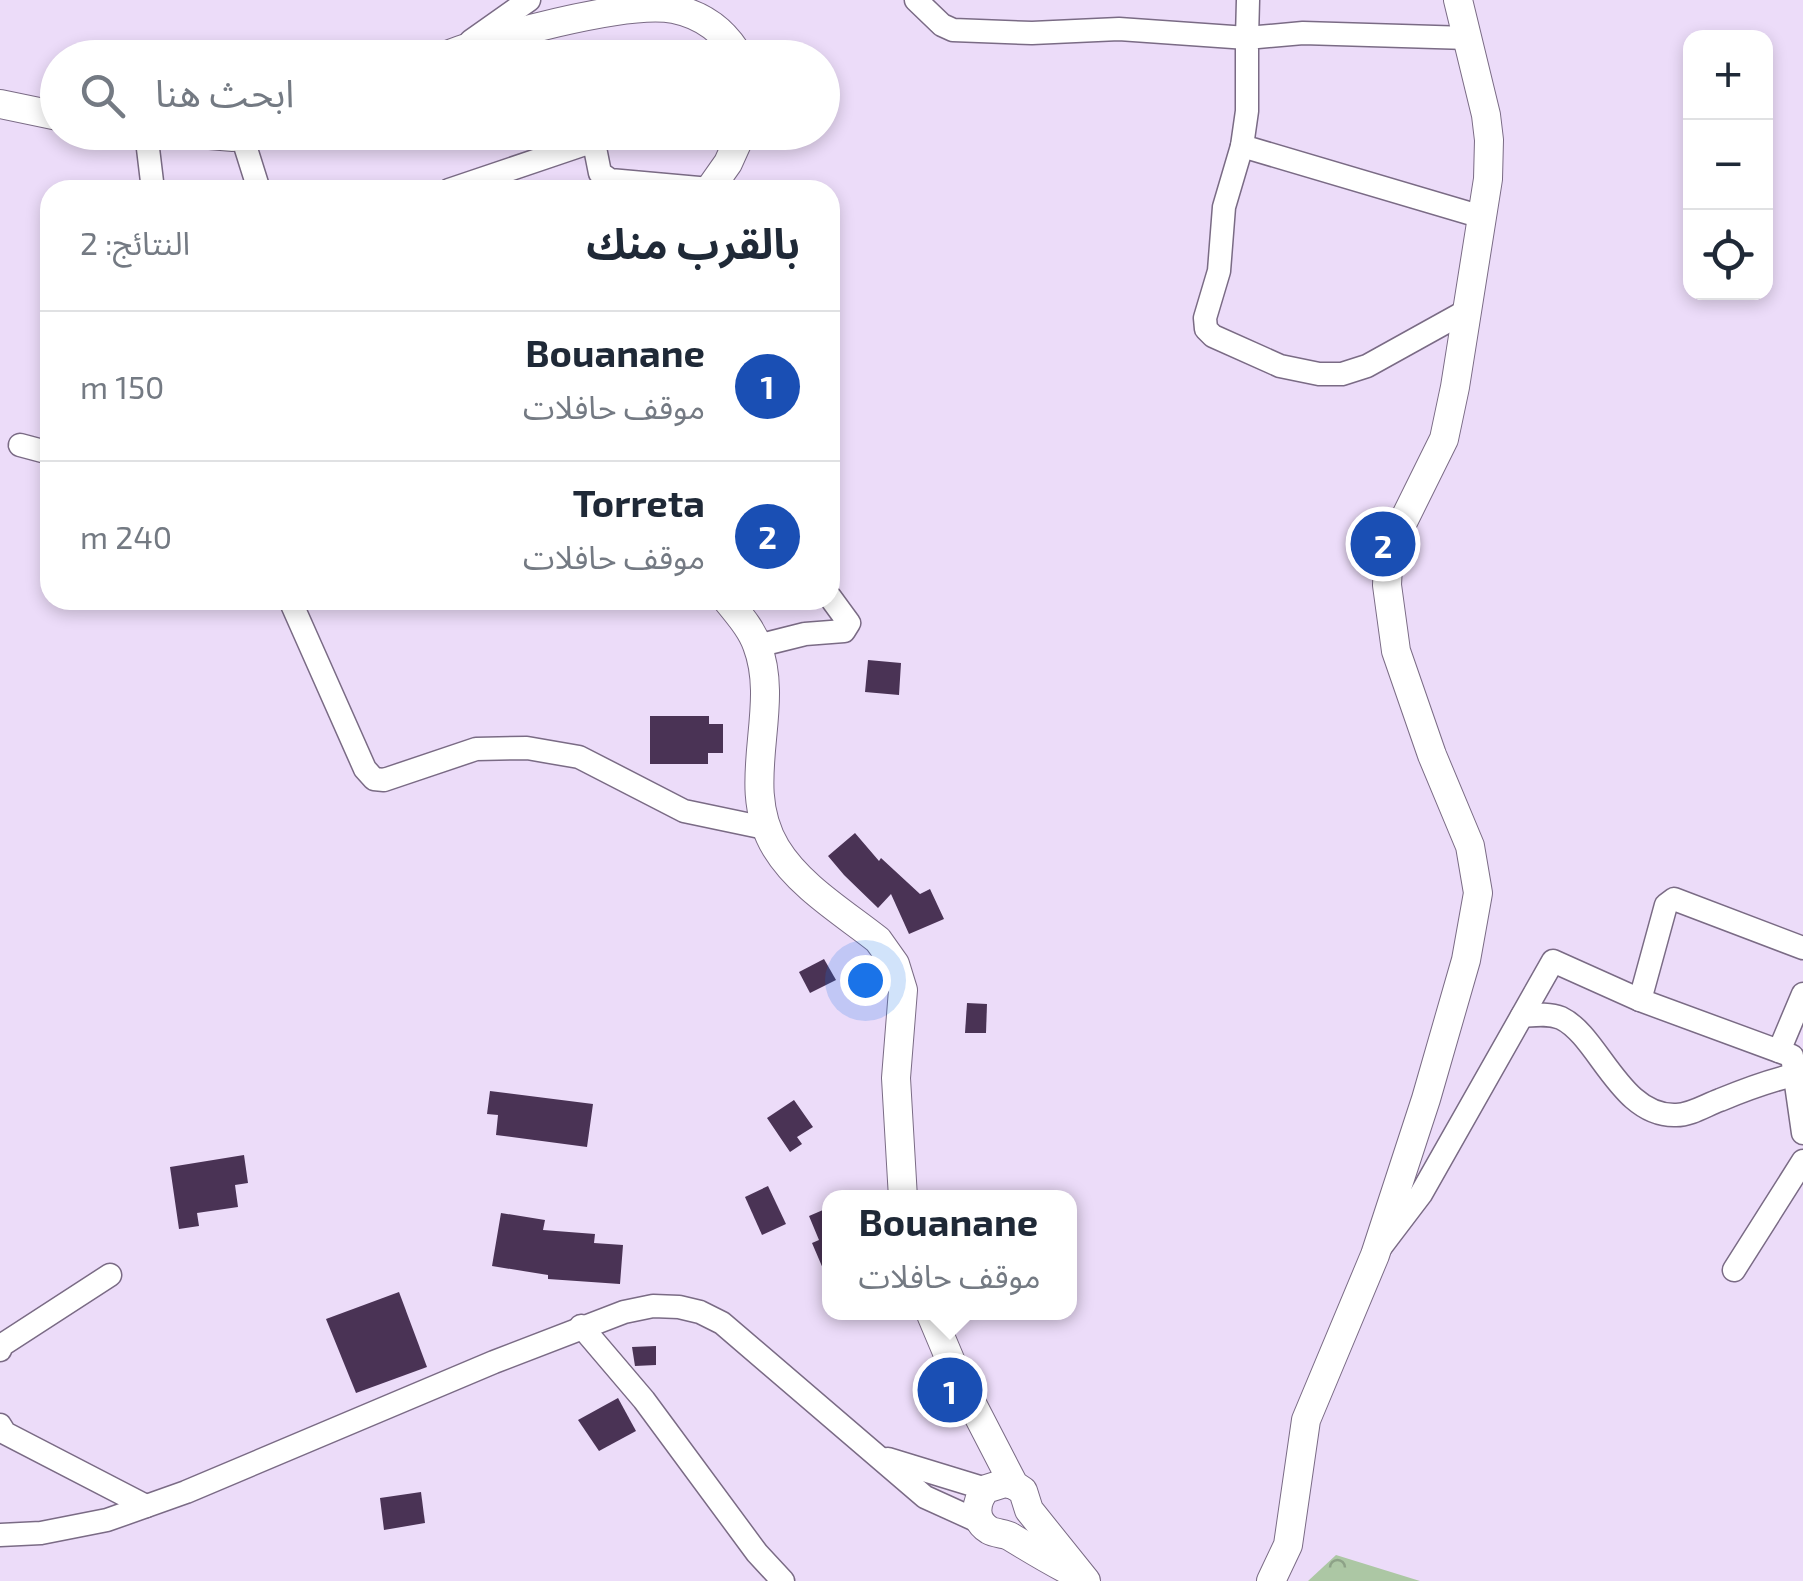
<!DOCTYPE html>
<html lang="ar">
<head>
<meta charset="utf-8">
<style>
  :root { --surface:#fff; --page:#f6f6f7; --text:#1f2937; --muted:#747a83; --line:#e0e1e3; --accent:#bc387d }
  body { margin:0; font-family:"Exo 2","Noto Sans Arabic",sans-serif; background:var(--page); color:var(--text); direction:rtl }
  .controls { position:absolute; right:30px; top:30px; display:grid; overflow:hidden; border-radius:20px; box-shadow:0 5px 15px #0003 }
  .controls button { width:90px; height:90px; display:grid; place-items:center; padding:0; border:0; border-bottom:2px solid var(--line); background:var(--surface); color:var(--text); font:50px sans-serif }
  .you { position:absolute; left:865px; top:980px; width:35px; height:35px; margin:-25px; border:8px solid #fff; border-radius:50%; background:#1a73e8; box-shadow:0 0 0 15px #1a73e833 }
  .badge { display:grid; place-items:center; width:65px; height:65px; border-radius:50%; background:var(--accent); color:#fff; font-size:32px; font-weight:700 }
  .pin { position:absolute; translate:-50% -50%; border:5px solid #fff; box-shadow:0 2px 10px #0006 }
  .popup { position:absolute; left:822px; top:1190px; width:255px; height:130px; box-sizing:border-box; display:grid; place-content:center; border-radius:20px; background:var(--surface); filter:drop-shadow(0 2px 8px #0005); font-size:32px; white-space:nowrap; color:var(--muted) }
  .popup b { font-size:38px; color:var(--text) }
  .popup::after { content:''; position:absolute; left:50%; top:100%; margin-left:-20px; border:20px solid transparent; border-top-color:var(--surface) }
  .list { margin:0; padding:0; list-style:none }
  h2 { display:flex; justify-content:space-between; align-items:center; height:130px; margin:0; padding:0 40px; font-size:42px }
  h2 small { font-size:32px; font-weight:400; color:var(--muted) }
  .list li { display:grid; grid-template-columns:65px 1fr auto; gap:30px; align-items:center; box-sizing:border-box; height:150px; padding:0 40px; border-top:2px solid var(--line) }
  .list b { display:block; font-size:38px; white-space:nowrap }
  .list p { margin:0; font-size:32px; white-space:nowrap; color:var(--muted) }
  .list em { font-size:32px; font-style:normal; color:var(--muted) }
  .icon { flex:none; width:55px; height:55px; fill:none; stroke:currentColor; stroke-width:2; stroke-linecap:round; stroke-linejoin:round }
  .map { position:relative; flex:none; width:1803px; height:1581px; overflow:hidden; direction:ltr }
  .search { position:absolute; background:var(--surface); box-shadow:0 5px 15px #0003; left:40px; top:40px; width:800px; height:110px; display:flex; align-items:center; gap:25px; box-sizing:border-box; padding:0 35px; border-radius:55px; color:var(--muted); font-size:38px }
  .panel { position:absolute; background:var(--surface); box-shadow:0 5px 15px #0003; left:40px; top:180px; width:800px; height:430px; border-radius:30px; direction:rtl }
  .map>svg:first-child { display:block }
  .forest { fill:url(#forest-crowns) }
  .building { fill:#4a3355 }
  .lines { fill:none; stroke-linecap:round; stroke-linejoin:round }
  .minor-casing { stroke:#7a6b85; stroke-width:25 }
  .tertiary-casing { stroke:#7a6b85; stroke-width:30 }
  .minor { stroke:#fff; stroke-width:22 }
  .tertiary { stroke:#fff; stroke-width:28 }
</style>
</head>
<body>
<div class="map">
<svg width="1803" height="1581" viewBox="0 0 1803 1581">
  <defs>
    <pattern id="forest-crowns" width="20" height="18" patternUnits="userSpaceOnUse" patternTransform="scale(2.5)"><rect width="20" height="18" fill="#acc7a4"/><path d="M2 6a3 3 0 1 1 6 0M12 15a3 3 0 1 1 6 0" fill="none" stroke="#8da287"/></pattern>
  </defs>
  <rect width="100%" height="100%" fill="#ecdcf9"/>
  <path class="forest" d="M1336 1555 1420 1581H1308Z"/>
  <g class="building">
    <path d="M868 660 901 663 899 695 865 692Z"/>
    <path d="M650 716H709V724H723V753H708V764H650Z"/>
    <path d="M855 833 879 861 881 858 920 894 930 889 944 919 909 934 891 894 878 908 844 875 828 856Z"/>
    <path d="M824 959 836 980 810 993 799 972Z"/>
    <path d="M967 1003 987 1004 986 1033H965Z"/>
    <path d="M490 1091 593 1104 587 1147 496 1135 498 1115 487 1114Z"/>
    <path d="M794 1100 813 1127 797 1137 802 1144 790 1152 767 1118Z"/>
    <path d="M244 1155 248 1183 235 1185 238 1207 197 1213 199 1226 179 1229 170 1167Z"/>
    <path d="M768 1186 786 1224 762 1235 745 1197Z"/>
    <path d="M830 1207V1285L812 1243 819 1240 809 1216Z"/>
    <path d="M501 1213 545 1220 543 1230 595 1234 594 1243 623 1245 620 1284 548 1279V1275L492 1266Z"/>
    <path d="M399 1292 427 1367 356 1393 326 1319Z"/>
    <path d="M656 1346V1365L635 1366 632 1347Z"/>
    <path d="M618 1398 636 1431 599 1451 578 1420Z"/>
    <path d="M421 1492 425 1523 384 1530 380 1498Z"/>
  </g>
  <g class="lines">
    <defs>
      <g id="minor">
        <path d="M916 0 942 25 953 30 1032 33 1119 29 1247 38 1248 0"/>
        <path d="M1468 38 1303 33 1247 38V111L1242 146 1482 217"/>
        <path d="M471 41 529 0"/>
        <path d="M146 132 153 190"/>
        <path d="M242 136 259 190"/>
        <path d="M1242 146 1224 207 1219 271 1205 318 1206 329 1213 336 1280 366 1319 374H1342L1367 366 1468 310"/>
        <path d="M449 190 588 143 595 148 600 173 610 180 710 189"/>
        <path d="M20 445 50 453"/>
        <path d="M290 600 365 769 374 779 384 780 476 749 527 748 579 757 684 811 765 828"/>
        <path d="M757 646 805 634 844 631 849 623 830 597"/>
        <path d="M1640 1000 1666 905 1674 899 1803 948"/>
        <path d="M1522 1016C1535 1015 1549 1013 1561 1018 1599 1036 1620 1117 1676 1115 1691 1115 1706 1105 1720 1100 1744 1090 1768 1081 1794 1075"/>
        <path d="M1779 1051 1803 994"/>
        <path d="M1380 1248 1421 1194 1553 961 1640 1000 1792 1056 1803 1133"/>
        <path d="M1734 1270 1803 1161"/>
        <path d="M581 1326 644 1400 757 1553 783 1581"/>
        <path d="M0 1350 2 1345 110 1275"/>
        <path d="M0 1425 5 1433 146 1506"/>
        <path d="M888 1459 986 1489"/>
        <path d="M0 1535 41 1533 107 1520 186 1492 494 1362 624 1312 653 1306 679 1307 700 1312 722 1323 925 1497 980 1522"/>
      </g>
      <g id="tertiary">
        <path d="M440 58C486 38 627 0 674 9 703 15 725 31 740 58"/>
        <path d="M0 104 58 116"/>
        <path d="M174 132 233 137 264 132"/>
        <path d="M709 190 728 163 742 132"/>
        <path d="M727 600C738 614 751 628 757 645 782 710 737 784 776 848 799 886 844 913 878 940L895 964 903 990 896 1078 903 1198"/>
        <path d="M930 1312 954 1369 1014 1485 1023 1491 1029 1510 1086 1581"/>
        <path d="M1014 1485 1005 1483 986 1489C975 1502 973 1520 989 1530 996 1534 1005 1533 1011 1537 1034 1551 1050 1561 1074 1573"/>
        <path d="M1271 1581 1288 1545 1306 1420 1375 1255 1426 1099 1466 960 1478 893 1470 846 1432 755 1396 651 1387 585 1388 565 1397 534 1444 439 1455 387 1488 179 1489 140 1486 115 1458 0"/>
      </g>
    </defs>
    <use href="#minor" class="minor-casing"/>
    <use href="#tertiary" class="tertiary-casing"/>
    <use href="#minor" class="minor"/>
    <use href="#tertiary" class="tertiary"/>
  </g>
</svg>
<div class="controls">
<button>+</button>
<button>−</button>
<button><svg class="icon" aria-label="locate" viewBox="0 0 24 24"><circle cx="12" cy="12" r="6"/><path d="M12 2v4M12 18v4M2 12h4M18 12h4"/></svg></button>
</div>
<div class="you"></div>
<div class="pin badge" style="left:950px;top:1390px;background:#1a4fb4">1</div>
<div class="popup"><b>Bouanane</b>موقف حافلات</div>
<div class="pin badge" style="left:1383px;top:544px;background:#1a4fb4">2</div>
<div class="search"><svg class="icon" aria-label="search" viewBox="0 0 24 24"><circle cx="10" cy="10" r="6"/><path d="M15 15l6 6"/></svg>ابحث هنا</div>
<section class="panel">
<h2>بالقرب منك<small>النتائج: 2</small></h2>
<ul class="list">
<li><span class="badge" style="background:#1a4fb4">1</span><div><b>Bouanane</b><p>موقف حافلات</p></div><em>150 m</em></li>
<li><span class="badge" style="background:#1a4fb4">2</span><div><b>Torreta</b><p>موقف حافلات</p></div><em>240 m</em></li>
</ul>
</section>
</div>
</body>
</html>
